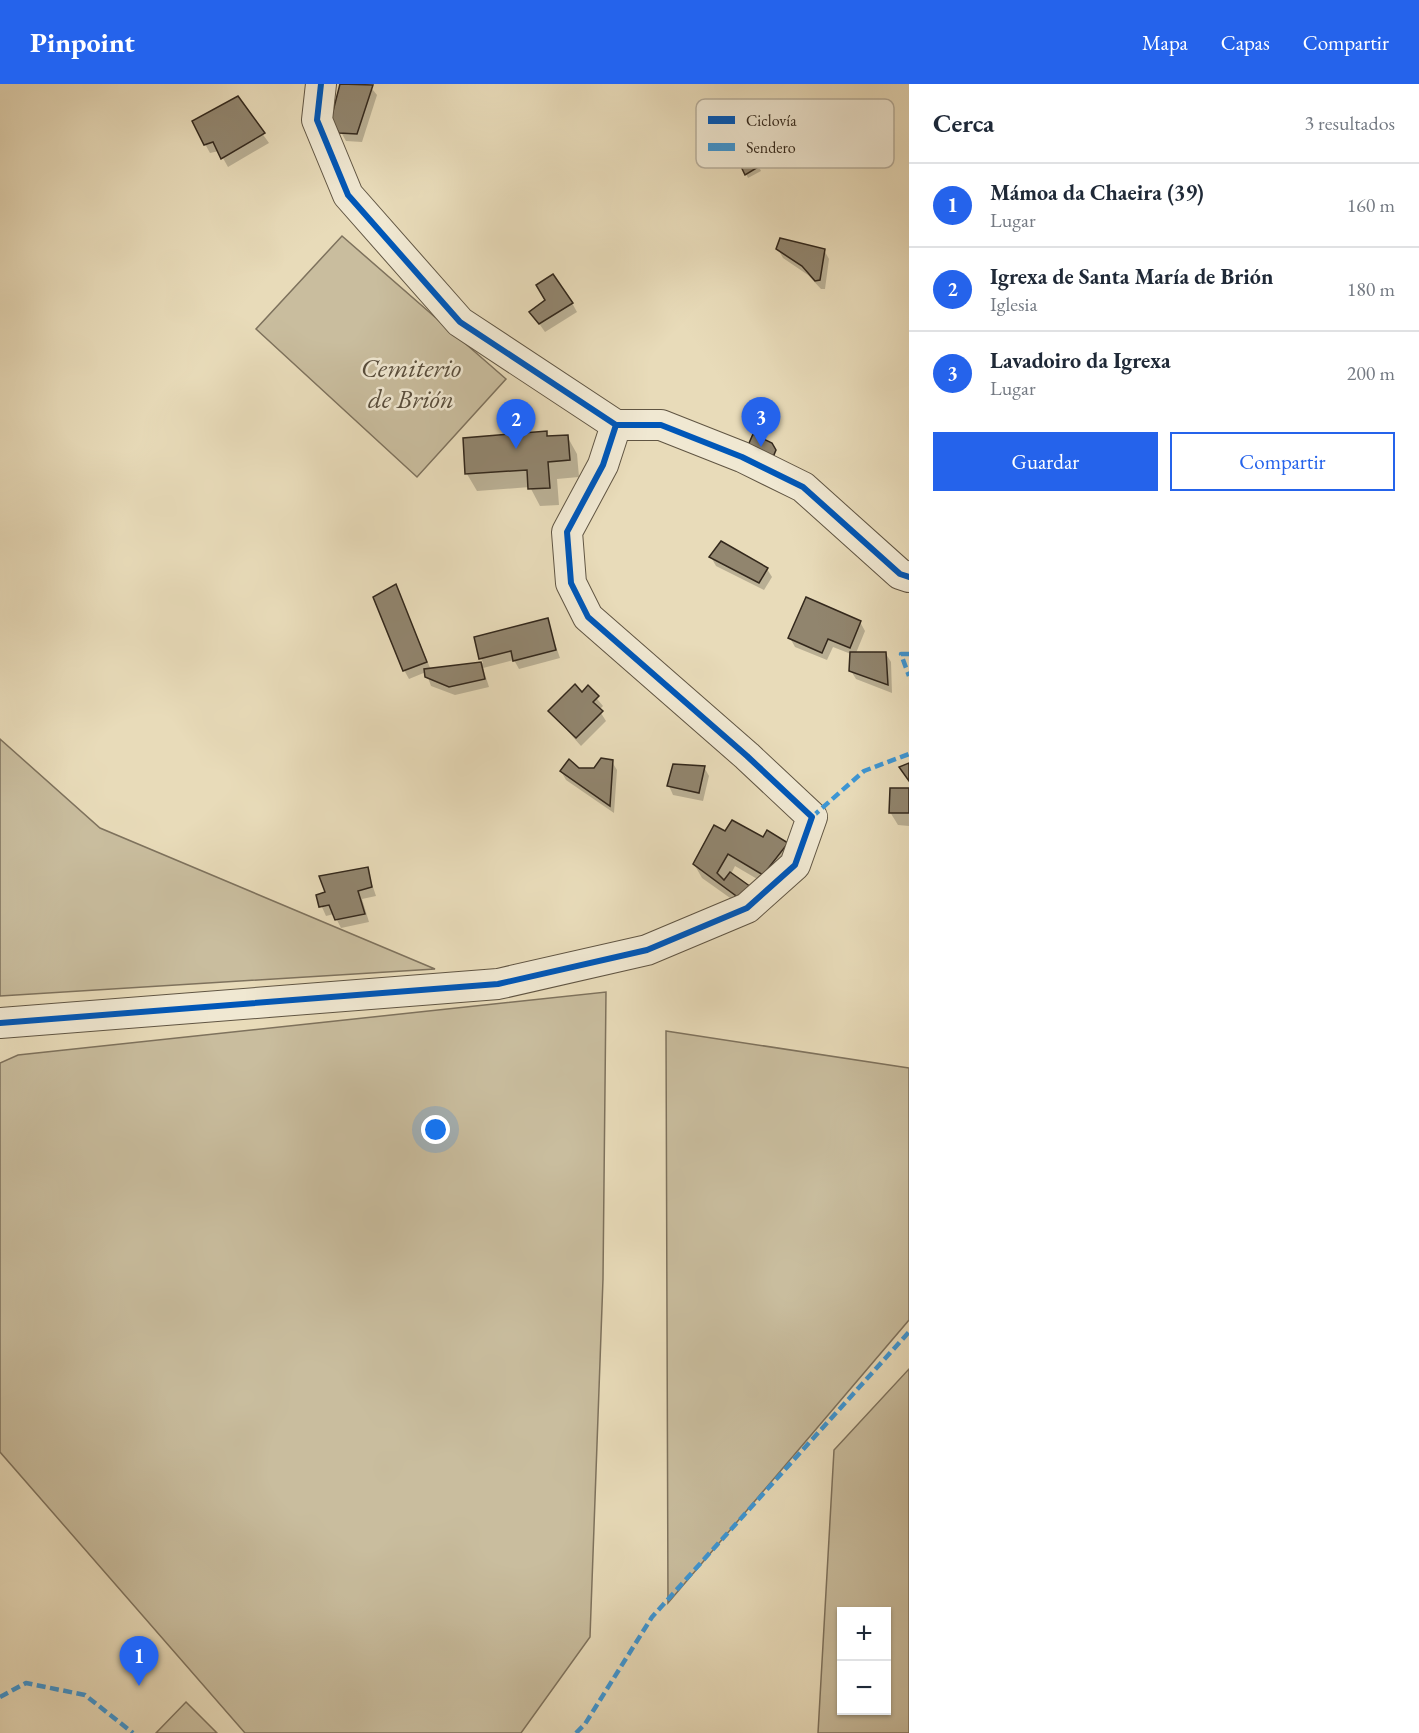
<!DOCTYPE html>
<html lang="es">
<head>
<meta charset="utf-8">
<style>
  :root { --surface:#fff; --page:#f6f6f7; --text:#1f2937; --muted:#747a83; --line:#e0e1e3; --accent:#2563eb }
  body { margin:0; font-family:"EB Garamond",serif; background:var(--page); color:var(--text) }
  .controls { position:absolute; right:18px; bottom:18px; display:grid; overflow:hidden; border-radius:0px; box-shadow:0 2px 4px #0004 }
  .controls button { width:54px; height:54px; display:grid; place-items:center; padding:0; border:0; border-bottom:2px solid var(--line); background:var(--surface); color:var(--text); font:30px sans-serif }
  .you { position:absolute; left:436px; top:1046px; width:21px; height:21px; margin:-15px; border:4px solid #fff; border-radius:50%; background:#1a73e8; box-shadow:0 0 0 9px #1a73e833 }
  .badge { display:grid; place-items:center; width:39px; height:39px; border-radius:50%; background:var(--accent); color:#fff; font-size:20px; font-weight:700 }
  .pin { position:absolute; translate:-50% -50px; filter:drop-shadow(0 2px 3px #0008) }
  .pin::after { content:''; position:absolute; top:32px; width:21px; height:18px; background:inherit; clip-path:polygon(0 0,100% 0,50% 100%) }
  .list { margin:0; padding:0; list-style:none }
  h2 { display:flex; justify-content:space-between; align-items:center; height:78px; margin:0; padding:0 24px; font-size:26px }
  h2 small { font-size:20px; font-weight:400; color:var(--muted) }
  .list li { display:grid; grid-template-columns:39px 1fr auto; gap:18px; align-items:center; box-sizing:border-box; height:84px; padding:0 24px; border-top:2px solid var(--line) }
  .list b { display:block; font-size:22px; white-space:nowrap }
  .list p { margin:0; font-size:20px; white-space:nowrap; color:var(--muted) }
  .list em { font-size:20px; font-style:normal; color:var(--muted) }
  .actions { display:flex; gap:12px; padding:18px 24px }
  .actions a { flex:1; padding:14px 0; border:2px solid var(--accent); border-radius:0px; text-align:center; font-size:21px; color:var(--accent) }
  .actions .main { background:var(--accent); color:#fff }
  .map { position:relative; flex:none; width:909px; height:1649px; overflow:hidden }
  header { display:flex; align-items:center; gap:36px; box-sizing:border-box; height:84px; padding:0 30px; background:var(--accent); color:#fff }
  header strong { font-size:28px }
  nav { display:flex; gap:33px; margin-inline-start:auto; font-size:21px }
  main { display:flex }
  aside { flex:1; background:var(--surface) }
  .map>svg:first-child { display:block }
  .green { fill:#c9bd9e; stroke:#7e725d; stroke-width:1.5; fill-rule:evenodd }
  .shadow { fill:#0003 }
  .building { fill:#91856e; stroke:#33281c; stroke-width:1.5 }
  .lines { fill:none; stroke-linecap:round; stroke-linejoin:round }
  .minor-casing { stroke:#605543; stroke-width:32 }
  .minor { stroke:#f0e8d2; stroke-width:30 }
  .quiet { stroke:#3d96d4; stroke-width:4.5; stroke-dasharray:9 4.5; stroke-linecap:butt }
  .cycleway-casing { stroke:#f0e8d2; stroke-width:10 }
  .cycleway { stroke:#0057b8; stroke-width:6 }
  .labels { text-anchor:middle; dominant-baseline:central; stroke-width:5; stroke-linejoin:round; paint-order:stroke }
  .park-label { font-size:27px; font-style:italic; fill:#584d3c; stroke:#f0e8d2 }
  .key { fill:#f0e8d2; stroke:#b7ae9b; stroke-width:1.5 }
  .key-label { font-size:16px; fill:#33281c }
</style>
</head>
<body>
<header>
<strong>Pinpoint</strong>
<nav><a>Mapa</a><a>Capas</a><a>Compartir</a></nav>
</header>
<main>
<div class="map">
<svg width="909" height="1649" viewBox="0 0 909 1649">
  <rect width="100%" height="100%" fill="#e8dbb9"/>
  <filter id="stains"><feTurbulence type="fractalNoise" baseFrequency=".00333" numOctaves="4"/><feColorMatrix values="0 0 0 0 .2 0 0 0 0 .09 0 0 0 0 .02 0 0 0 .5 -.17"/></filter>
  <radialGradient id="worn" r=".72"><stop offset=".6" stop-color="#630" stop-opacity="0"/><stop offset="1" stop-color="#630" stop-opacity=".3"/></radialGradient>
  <g class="green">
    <path d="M342 152 506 295 417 393 256 245Z"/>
    <path d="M0 655 100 744 435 885 0 912Z"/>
    <path d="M606 908 603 1195 590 1553 521 1649H245L0 1368V979L18 971Z"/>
    <path d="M666 947 909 984V1236L668 1519Z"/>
    <path d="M909 1285V1649H818L834 1366ZM842 1528H886V1626H842Z"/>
    <path d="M186 1618 217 1649H156Z"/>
  </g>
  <g class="shadow">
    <path d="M341 0H368L377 11 362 58 346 57 333 34Z"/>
    <path d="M237 14 269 59 228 83 219 67 210 69 205 60Z"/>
    <path d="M752 69 761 87 748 94 740 77Z"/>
    <path d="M778 165 824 166 829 175 825 205H821L808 191 783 174Z"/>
    <path d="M547 217 572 219 577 228 545 248 531 228Z"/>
    <path d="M546 349 548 354 567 352 577 370 579 393 557 395 559 421 540 422 530 403 477 407 467 390Z"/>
    <path d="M711 473 767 485 772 493 764 506 716 482Z"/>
    <path d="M396 502 431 586 483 579 481 574 547 536 560 574 519 585 514 576 483 584 489 603 455 611 431 602 426 588 409 595 404 586Z"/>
    <path d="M860 538 865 547 856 569 886 570 891 578 892 609 856 595 851 587V570L833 563 827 576 795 563 790 554Z"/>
    <path d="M588 604 603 622 599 626 606 637 581 662 550 627 582 610Z"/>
    <path d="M612 678 617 686 614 729 566 696 561 687 594 686Z"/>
    <path d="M704 683 709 692 703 717 673 711 669 702Z"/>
    <path d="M909 706V742L898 741 890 728Z"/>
    <path d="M726 749 787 761 771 803 735 782 731 790 747 826 702 794 694 780Z"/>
    <path d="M367 785 376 812 362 815 369 838 341 844 334 830 326 832 317 812Z"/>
  </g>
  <g class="building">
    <path d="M340 0 373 1 357 50 339 49 331 35Z"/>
    <path d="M238 12 265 49 221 75 213 58 204 61 192 37Z"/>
    <path d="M753 67 760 82 745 91 738 76Z"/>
    <path d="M780 154 825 165 820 196 815 197 802 182 776 165Z"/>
    <path d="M553 190 573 219 539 240 529 228 545 216 536 201Z"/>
    <path d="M547 347V352L568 351 570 376 548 378 550 404 528 405 527 386 465 390 463 354Z"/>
    <path d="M753 350 772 359 776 366 773 373 746 366Z"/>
    <path d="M721 457 768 484 759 499 709 473Z"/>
    <path d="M396 500 427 578 403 587 373 513Z"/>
    <path d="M806 513 861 537 850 564 828 555 822 569 788 554Z"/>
    <path d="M548 534 556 566 513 577 511 567 479 575 474 553Z"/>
    <path d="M850 568H886L888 601 849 587Z"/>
    <path d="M481 578 485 595 449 603 425 593 424 585Z"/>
    <path d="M575 600 582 608 588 601 599 612 593 618 603 627 576 654 548 627Z"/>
    <path d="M601 674 613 676 610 722 560 687 569 675 579 684H594Z"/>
    <path d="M909 679V697L899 683Z"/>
    <path d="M673 680 705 682 699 709 667 702Z"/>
    <path d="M890 704H909V729H889Z"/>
    <path d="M732 736 763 753 767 746 788 759 763 791 728 770 717 789 724 796 730 788 751 803 739 814 693 780 714 741 725 747Z"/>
    <path d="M368 783 372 803 358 807 365 830 335 836 329 821 319 823 316 811 325 808 319 792Z"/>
  </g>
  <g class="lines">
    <defs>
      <g id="minor">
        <path d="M321 0 317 36 348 111 460 238 616 341H661L742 373 803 403 900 490 909 493"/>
        <path d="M0 939 498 900 647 866 747 824 795 781 812 733 747 672 588 533 571 499 567 448 603 381 616 341"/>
      </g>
    </defs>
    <use href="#minor" class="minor-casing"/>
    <use href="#minor" class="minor"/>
    <g class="quiet">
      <path d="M909 570H901L909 592"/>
      <path d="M812 733 864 687 909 670"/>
      <path d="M0 1613 26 1599 85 1611 133 1649"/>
      <path d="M576 1649 585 1640 652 1533 909 1248"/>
    </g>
    <defs>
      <g id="cycleway">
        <path d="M321 0 317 36 348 111 460 238 616 341H661L742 373 803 403 900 490 909 493"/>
        <path d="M0 939 498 900 647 866 747 824 795 781 812 733 747 672 588 533 571 499 567 448 603 381 616 341"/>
      </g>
    </defs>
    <use href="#cycleway" class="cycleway-casing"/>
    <use href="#cycleway" class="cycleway"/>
  </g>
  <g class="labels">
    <g class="park-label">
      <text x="411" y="283">Cemiterio<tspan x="411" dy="31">de Brión</tspan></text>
    </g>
  </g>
  <rect x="696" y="15" width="198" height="69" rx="9" class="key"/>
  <rect x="708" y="32" width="27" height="8" fill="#0057b8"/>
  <rect x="708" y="59" width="27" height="8" fill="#3d96d4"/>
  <g class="key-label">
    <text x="746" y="42">Ciclovía</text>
    <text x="746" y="69">Sendero</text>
  </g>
  <rect width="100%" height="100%" filter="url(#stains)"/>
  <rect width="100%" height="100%" fill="url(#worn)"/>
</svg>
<div class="controls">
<button>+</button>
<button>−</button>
</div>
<div class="you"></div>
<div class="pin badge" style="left:139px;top:1602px">1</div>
<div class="pin badge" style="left:516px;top:365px">2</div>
<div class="pin badge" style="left:761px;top:363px">3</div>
</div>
<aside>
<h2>Cerca<small>3 resultados</small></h2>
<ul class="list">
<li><span class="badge">1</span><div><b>Mámoa da Chaeira (39)</b><p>Lugar</p></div><em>160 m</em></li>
<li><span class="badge">2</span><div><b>Igrexa de Santa María de Brión</b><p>Iglesia</p></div><em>180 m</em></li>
<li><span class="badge">3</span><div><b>Lavadoiro da Igrexa</b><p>Lugar</p></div><em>200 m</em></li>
</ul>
<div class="actions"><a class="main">Guardar</a><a>Compartir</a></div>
</aside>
</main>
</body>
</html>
